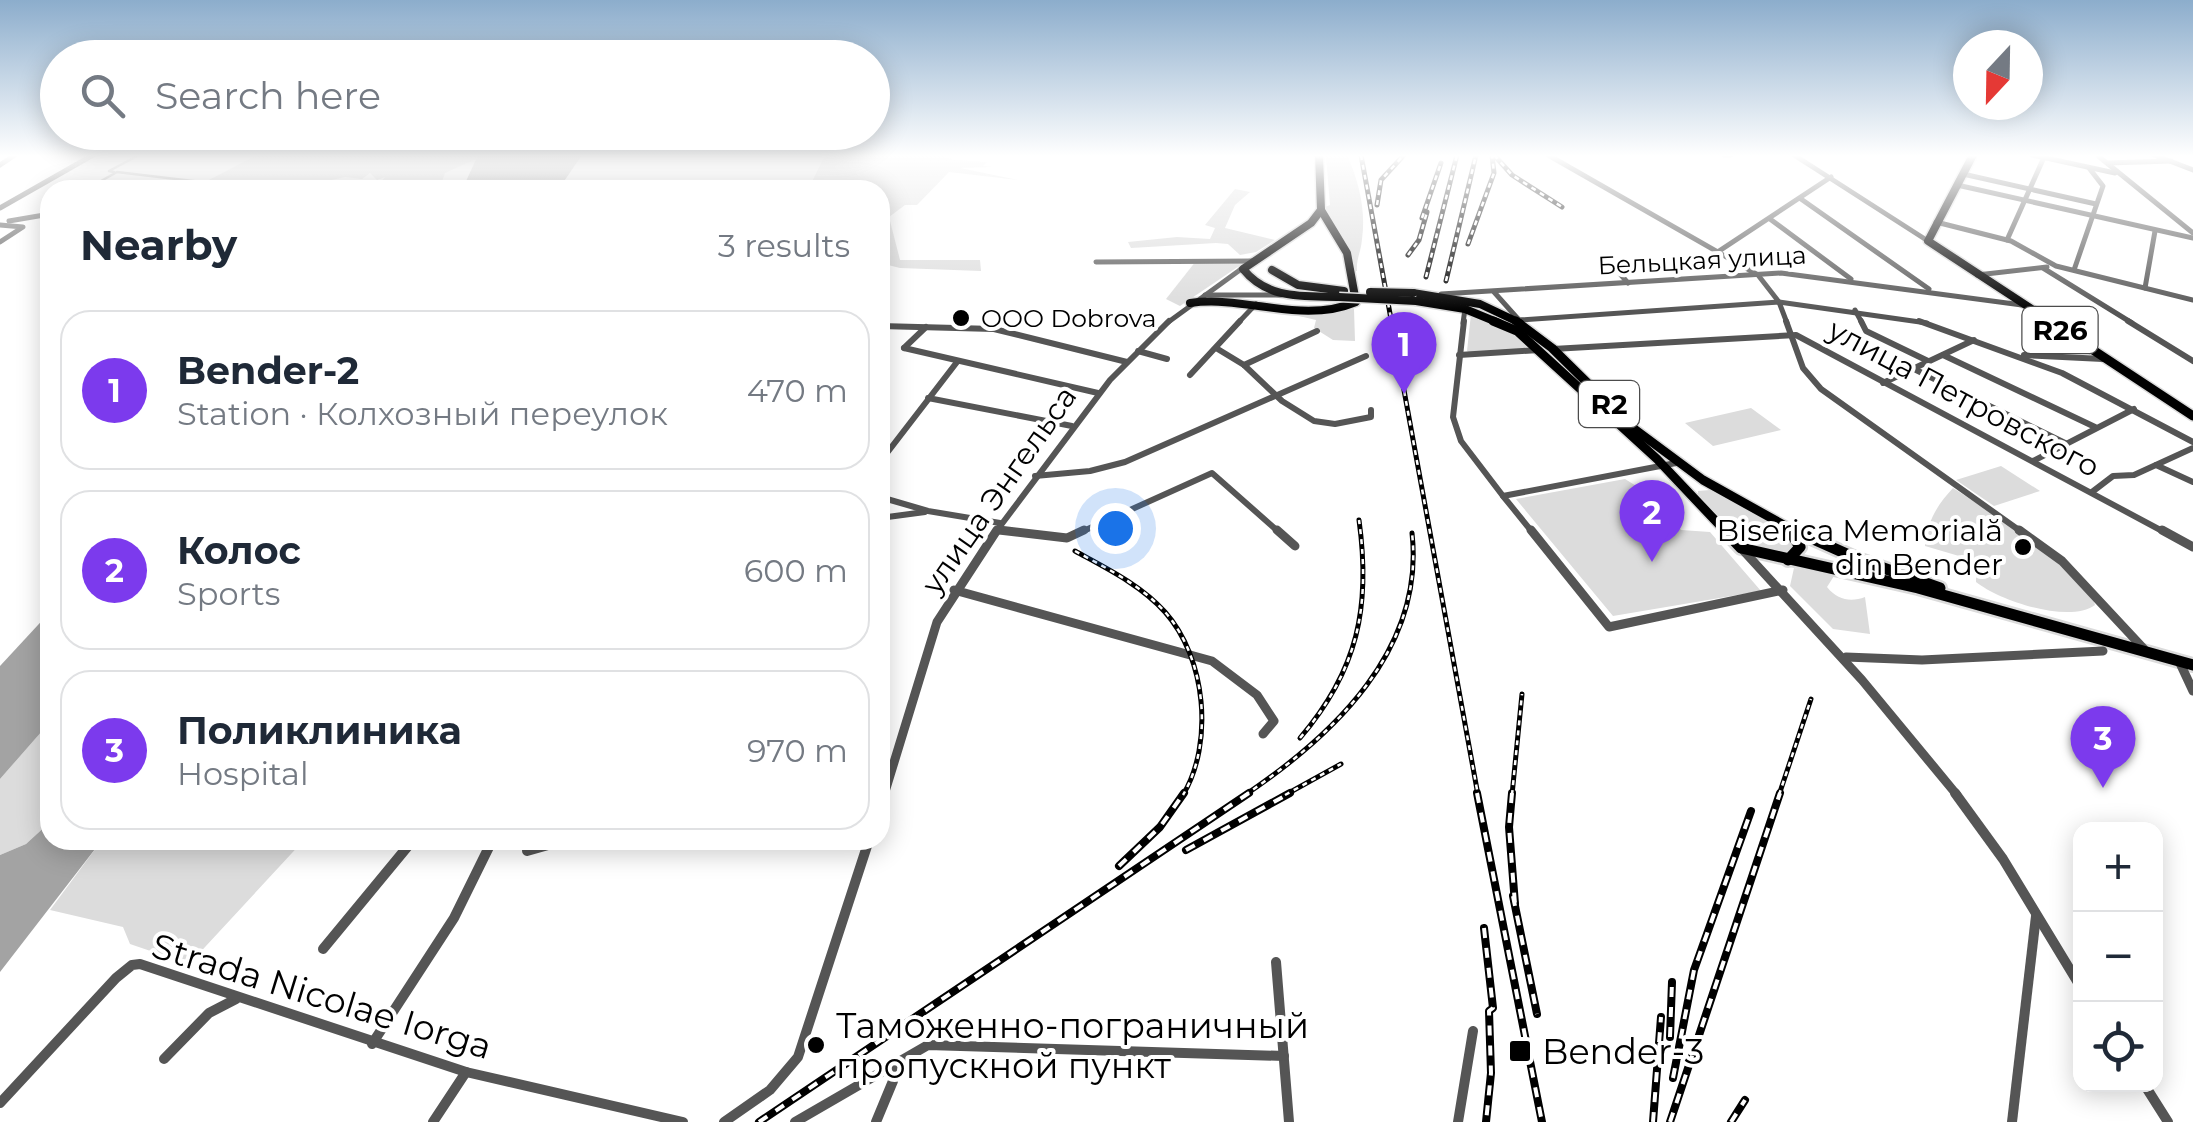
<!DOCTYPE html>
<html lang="en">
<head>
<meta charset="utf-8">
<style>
  :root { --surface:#fff; --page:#f2f2f3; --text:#1f2937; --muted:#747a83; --line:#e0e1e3; --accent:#7c3aed }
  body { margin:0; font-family:Montserrat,sans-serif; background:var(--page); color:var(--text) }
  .controls { position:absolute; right:30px; bottom:30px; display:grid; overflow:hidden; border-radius:20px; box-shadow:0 5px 25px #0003 }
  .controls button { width:90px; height:90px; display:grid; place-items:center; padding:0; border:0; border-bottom:2px solid var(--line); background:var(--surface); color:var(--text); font:50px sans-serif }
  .compass { position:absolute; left:1953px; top:30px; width:90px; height:90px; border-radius:50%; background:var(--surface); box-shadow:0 5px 25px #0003; rotate:202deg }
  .you { position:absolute; left:1115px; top:528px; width:35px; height:35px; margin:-25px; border:8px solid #fff; border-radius:50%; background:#1a73e8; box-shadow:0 0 0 15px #1a73e833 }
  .badge { display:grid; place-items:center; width:65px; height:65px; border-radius:50%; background:var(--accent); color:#fff; font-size:32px; font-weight:700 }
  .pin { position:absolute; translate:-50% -82px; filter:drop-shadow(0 2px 5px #0008) }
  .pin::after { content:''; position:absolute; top:52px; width:35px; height:30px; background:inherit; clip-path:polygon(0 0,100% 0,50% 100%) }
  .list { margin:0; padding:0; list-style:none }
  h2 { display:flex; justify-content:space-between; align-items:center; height:130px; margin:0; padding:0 40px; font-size:42px }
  h2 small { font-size:32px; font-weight:400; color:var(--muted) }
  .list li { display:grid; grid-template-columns:65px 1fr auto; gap:30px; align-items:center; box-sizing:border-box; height:160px; margin:0 20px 20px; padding:0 20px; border:2px solid var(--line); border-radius:30px }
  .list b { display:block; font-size:38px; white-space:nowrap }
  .list p { margin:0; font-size:32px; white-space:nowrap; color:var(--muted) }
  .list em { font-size:32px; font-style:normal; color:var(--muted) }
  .icon { flex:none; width:55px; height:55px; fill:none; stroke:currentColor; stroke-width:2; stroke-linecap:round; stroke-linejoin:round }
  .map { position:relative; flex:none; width:2193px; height:1122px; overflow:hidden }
  .search { position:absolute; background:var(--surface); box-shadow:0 5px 25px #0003; left:40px; top:40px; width:850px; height:110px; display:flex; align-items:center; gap:25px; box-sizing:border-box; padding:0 35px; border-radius:55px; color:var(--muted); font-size:38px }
  .panel { position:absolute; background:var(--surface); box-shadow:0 5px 25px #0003; left:40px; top:180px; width:850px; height:670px; border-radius:30px }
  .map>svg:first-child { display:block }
  .green { fill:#dcdcdc }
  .water { fill:#a3a3a3 }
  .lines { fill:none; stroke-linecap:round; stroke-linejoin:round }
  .stream { stroke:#a3a3a3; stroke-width:2.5 }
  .major-far2-casing { stroke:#dbdbdb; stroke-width:11 }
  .major-far1-casing { stroke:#dbdbdb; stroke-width:12 }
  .major-casing { stroke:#dbdbdb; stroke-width:16 }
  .minor-far3 { stroke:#555; stroke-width:5 }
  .minor-far2 { stroke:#555; stroke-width:6 }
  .minor-far1 { stroke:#555; stroke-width:9 }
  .minor { stroke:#555; stroke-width:10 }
  .major-far2 { stroke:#000; stroke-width:8 }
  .major-far1 { stroke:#000; stroke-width:9 }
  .major { stroke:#000; stroke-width:11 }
  .rail-far1-casing { stroke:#000; stroke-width:5 }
  .rail-casing { stroke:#000; stroke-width:8 }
  .rail-far1 { stroke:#fff; stroke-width:2.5; stroke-dasharray:5; stroke-linecap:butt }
  .rail { stroke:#fff; stroke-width:4; stroke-dasharray:10; stroke-linecap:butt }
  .major-bridge-casing { stroke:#dbdbdb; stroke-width:11; stroke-linecap:butt }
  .major-bridge { stroke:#000; stroke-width:8 }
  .poi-dot { fill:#000; stroke:#fff; stroke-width:4 }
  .labels { text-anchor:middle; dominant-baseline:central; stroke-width:8; stroke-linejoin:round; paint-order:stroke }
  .far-street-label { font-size:25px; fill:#000; stroke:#fff }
  .far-poi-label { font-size:25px; fill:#000; stroke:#fff; text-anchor:start }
  .shield { fill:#fff; stroke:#4c4c4c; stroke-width:2.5 }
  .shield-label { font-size:28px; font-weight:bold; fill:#000 }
  .street-label { font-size:30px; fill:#000; stroke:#fff }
  .poi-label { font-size:30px; fill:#000; stroke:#fff; text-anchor:end }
  .near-street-label { font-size:35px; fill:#000; stroke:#fff }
  .near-poi-label { font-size:35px; fill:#000; stroke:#fff; text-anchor:start }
</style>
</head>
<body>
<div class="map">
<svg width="2193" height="1122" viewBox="0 0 2193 1122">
  <rect width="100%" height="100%" fill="#fff"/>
  <g class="green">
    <path d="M257 155H478L476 159 445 173 439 190H374L385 177 377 180 370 173 362 179 345 177 287 190 205 182Z"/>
    <path d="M825 155H941L954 160 987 162 983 166 992 167 960 168 1018 180 949 172 917 205H905L889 217 900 260H980L981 271 900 268 880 263V190H808Z"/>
    <path d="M1326 155H1351L1348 157C1359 183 1366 210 1362 239 1361 252 1356 259 1357 271H1353L1352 252 1326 214 1325 207 1330 205Z"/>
    <path d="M1235 189 1250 192 1235 205 1225 228 1275 240 1256 252 1240 255 1228 244 1216 243 1131 248 1128 242 1177 237 1210 239 1215 228 1205 225Z"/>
    <path d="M1196 261 1245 262 1180 306 1166 299Z"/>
    <path d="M1260 307 1302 315 1354 309 1355 341 1333 340 1314 328 1316 320Z"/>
    <path d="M1471 314 1507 329 1533 349 1470 353 1467 351Z"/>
    <path d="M1751 408 1781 430 1713 446 1685 423Z"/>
    <path d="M2001 466 2040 491 1994 506 1956 480Z"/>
    <path d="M1625 479 1654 497 1681 530 1710 532 1761 591 1613 616 1516 499Z"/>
    <path d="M1953 488C1985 509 2088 570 2095 605 2069 624 2000 601 1976 582V568L1959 556 1925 546C1927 522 1937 505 1953 488Z"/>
    <path d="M1710 490 1790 533 1794 547 1788 553 1746 545 1698 495V491Z"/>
    <path d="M1794 568 1834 576 1827 587C1838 601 1852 602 1865 597L1870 634 1833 629 1790 586Z"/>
    <path d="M50 722V822L26 844 0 855V779Z"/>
    <path d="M102 840H304L193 960 171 958 130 944 123 927 50 910Z"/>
  </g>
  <g class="water">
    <path d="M478 155H582L558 190H462Z"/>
    <path d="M50 612V722L0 779V666Z"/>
    <path d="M50 822V840H102L0 972V855L26 844Z"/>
  </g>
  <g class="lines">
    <g class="stream">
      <path d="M114 172 109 171 139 155"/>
      <path d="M85 190 117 172 268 190"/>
    </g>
    <defs>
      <g id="major-far2">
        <path d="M1319 155 1321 210 1311 223 1243 269C1268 300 1303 296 1339 297"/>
        <path d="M1973 155 1928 241 2053 323"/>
        <path d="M1272 270 1298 285 1344 291"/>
        <path d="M1413 293 1480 304 1520 323"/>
        <path d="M1416 301 1465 309 1499 323"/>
        <path d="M1190 303C1247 295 1301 325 1356 302L1347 253 1321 210"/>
      </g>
      <g id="major-far1">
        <path d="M1493 321 1517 331 1657 459 1727 533"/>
        <path d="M1516 321 1552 348 1621 416"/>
        <path d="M2049 321 2193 416"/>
        <path d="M1633 428 1703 480 1798 533"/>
      </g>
      <g id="major">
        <path d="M1724 530 1741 548 1918 588 2193 665"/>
        <path d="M1793 530 1858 559 1940 588"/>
        <path d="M1788 560 1800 547 1790 531"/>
      </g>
    </defs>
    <use href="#major-far2" class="major-far2-casing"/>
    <use href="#major-far1" class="major-far1-casing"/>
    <use href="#major" class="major-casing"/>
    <g class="minor-far3">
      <path d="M1548 155 1758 275 1779 302 1787 323"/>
      <path d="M1724 155H1730"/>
      <path d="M1794 155 1928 241"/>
      <path d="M2032 155 2115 173"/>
      <path d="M2097 155 2193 233"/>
      <path d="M2154 155 2193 170"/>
      <path d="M2107 163 2171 161"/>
      <path d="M0 165 15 155"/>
      <path d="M1963 174 2096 204"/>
      <path d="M1957 185 2193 238"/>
      <path d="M1801 199 1929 289"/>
      <path d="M0 208 93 155"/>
      <path d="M1770 219 1851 279"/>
      <path d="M9 221 50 214"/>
      <path d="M1936 222 2011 241 2056 266 2193 300"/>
      <path d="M0 225 23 227 0 242"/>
      <path d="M2007 240 2045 155"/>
      <path d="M1096 262 1254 261"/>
      <path d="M1738 263 1767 255"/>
      <path d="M2043 268 2132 323"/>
      <path d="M2074 270 2103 186 2089 168"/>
      <path d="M1977 275 2047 267"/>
      <path d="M1628 283 1614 267 1704 261 1831 177"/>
      <path d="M2145 288 2155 231"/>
      <path d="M1494 292 1519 320 1779 302 1927 323"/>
      <path d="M1441 294 1781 273 2022 305"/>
      <path d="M1205 295H1281"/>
      <path d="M1855 310 1862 323"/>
      <path d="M1167 323 1244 267"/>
      <path d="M1238 323 1256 304"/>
      <path d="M1463 323 1465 309"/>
    </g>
    <g class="minor-far2">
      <path d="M1464 321 1453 417 1461 441 1503 496"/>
      <path d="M1786 321 1803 368 1821 389 2023 533"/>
      <path d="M1861 321 1866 331 1928 361"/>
      <path d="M1919 321 2062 373 2193 442"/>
      <path d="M2128 321 2193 361"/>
      <path d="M880 326 994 329 1127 362"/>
      <path d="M904 348 1098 393"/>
      <path d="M904 348 926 327"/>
      <path d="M1216 348 1244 365 1282 401 1314 421 1335 424 1371 417V410"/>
      <path d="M1553 349 1796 335 2166 533"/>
      <path d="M1138 351 1167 359"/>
      <path d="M1459 355 1539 350"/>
      <path d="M1943 355 2095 427"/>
      <path d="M2024 355 2103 359"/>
      <path d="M1244 365 1317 331"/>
      <path d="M1914 369 2065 443"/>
      <path d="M1190 375 1240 321"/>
      <path d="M1883 383 1974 340"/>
      <path d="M928 398 1072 426"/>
      <path d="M2033 461 2134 409"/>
      <path d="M880 462 957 362"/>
      <path d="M2156 465 2193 482"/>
      <path d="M1035 476 1090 471 1125 462 1366 356"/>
      <path d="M2092 492 2113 476 2134 475 2193 448"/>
      <path d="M880 497 928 511 1000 523"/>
      <path d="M880 518 925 512"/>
      <path d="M996 530 1021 533"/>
      <path d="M995 533 1110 380 1169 321"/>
      <path d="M1079 533 1212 473 1280 533"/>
      <path d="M1533 533 1503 496 1676 463"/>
    </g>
    <g class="minor-far1">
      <path d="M999 530 1067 538 1084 530"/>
      <path d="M1277 530 1295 546"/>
      <path d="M1531 530 1609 627 1783 590"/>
      <path d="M2019 530 2062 561 2144 649"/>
      <path d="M2162 530 2193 547"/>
      <path d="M1741 548 1862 680 1957 795"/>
      <path d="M954 590 1212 661 1257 695 1274 721 1263 734"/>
      <path d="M1846 657 1922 660 2103 651"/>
      <path d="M2179 661 2193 691"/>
      <path d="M884 795 937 622 997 530"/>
    </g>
    <g class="minor">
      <path d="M1955 793 2003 859 2080 986"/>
      <path d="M880 807 884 793"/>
      <path d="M527 851 566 840"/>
      <path d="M323 949 413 840"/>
      <path d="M1276 962 1289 1122"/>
      <path d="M372 1044 454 918 490 845 462 840"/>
      <path d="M164 1059 209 1013 236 999"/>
      <path d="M2144 1084 2168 1122"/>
      <path d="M0 1103 116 978 132 965 140 964 466 1072 683 1122"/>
      <path d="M433 1122 466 1072"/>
      <path d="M724 1122 770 1090 798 1057 869 840"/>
      <path d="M795 1122 928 1045 1284 1056"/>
      <path d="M876 1122 893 1081 892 1064"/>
      <path d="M1458 1122 1473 1031"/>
      <path d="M2012 1122 2036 916"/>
    </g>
    <use href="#major-far2" class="major-far2"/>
    <use href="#major-far1" class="major-far1"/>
    <use href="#major" class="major"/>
    <defs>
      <g id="rail-far1">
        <path d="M1361 155 1478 795"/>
        <path d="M1494 155 1512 175 1562 207"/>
        <path d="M1377 205 1381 180 1404 155"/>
        <path d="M1422 218 1441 163"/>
        <path d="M1468 244 1494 173 1492 155"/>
        <path d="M1408 255 1419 240 1427 212"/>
        <path d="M1426 277 1457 155"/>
        <path d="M1446 281 1476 155"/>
        <path d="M1075 551C1106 568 1141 585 1165 612 1206 658 1214 743 1183 795"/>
        <path d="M1300 738C1358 670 1371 607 1359 520"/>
        <path d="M1245 795C1334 735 1425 649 1412 533"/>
        <path d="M1285 795 1341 764"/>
        <path d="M1512 795 1522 694"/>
        <path d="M1779 795 1811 699"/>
      </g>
      <g id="rail">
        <path d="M1477 793 1542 1122"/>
        <path d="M1512 793 1509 827 1515 904"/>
        <path d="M1186 850 1290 793"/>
        <path d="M1119 866 1160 827 1184 793"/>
        <path d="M1513 896 1537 1014"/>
        <path d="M1484 928 1493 1008 1489 1011 1491 1073 1486 1122"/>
        <path d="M1670 1037 1672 982"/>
        <path d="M1673 1078 1694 970 1751 811"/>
        <path d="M759 1122 1249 793"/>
        <path d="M1653 1122 1661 1017"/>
        <path d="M1670 1122 1780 793"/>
        <path d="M1731 1122 1745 1100"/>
      </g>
    </defs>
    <use href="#rail-far1" class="rail-far1-casing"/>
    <use href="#rail" class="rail-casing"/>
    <use href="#rail-far1" class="rail-far1"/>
    <use href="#rail" class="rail"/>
    <defs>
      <g id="major-bridge">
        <path d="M1370 292 1413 293"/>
        <path d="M1339 297 1416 301"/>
      </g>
    </defs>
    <use href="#major-bridge" class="major-bridge-casing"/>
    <use href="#major-bridge" class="major-bridge"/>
  </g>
  <linearGradient id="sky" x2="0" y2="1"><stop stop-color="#8cadcc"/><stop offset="0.5" stop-color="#fff"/><stop offset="1" stop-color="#fff" stop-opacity="0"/></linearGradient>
  <rect width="2193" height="312" fill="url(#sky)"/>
  <g class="poi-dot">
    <circle cx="961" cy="318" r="10"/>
    <circle cx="2023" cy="547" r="10"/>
    <circle cx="816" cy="1045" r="10"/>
    <rect x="1508" y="1039" width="24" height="24" rx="5"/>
  </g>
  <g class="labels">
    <g class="far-street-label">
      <text transform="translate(1702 260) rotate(-3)">Бельцкая улица</text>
    </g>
    <g class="far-poi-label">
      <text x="981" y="318">OOO Dobrova</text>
    </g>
    <g class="shield">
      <rect x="2022.5" y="307" width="75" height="46" rx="8"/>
      <rect x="1579" y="381" width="60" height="46" rx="8"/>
    </g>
    <g class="shield-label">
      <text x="2060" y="330">R26</text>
      <text x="1609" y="404">R2</text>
    </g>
    <g class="street-label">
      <text transform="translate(1964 398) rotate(28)">улица Петровского</text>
      <text transform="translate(999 490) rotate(-55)">улица Энгельса</text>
    </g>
    <g class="poi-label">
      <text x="2003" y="530">Biserica Memorială<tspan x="2003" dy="34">din Bender</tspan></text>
    </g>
    <g class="near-street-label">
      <text transform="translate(322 996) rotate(17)">Strada Nicolae Iorga</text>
    </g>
    <g class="near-poi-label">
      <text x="836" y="1025">Таможенно-пограничный<tspan x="836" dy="40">пропускной пункт</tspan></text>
      <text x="1542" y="1051">Bender-3</text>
    </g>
  </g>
</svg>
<div class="controls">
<button>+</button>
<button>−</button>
<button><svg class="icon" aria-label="locate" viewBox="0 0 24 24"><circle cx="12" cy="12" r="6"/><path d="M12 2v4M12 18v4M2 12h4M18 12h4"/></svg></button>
</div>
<svg class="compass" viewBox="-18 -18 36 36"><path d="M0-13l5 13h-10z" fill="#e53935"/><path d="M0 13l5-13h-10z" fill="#747a83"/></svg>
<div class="you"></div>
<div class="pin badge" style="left:1404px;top:394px">1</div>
<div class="pin badge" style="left:1652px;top:562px">2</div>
<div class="pin badge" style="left:2103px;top:788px">3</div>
<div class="search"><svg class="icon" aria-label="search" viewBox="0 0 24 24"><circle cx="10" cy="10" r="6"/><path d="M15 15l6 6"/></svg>Search here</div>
<section class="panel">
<h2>Nearby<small>3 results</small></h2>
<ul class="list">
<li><span class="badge">1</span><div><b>Bender-2</b><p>Station · Колхозный переулок</p></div><em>470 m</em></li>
<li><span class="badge">2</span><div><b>Колос</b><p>Sports</p></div><em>600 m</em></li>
<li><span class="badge">3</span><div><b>Поликлиника</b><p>Hospital</p></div><em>970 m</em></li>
</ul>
</section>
</div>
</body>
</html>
